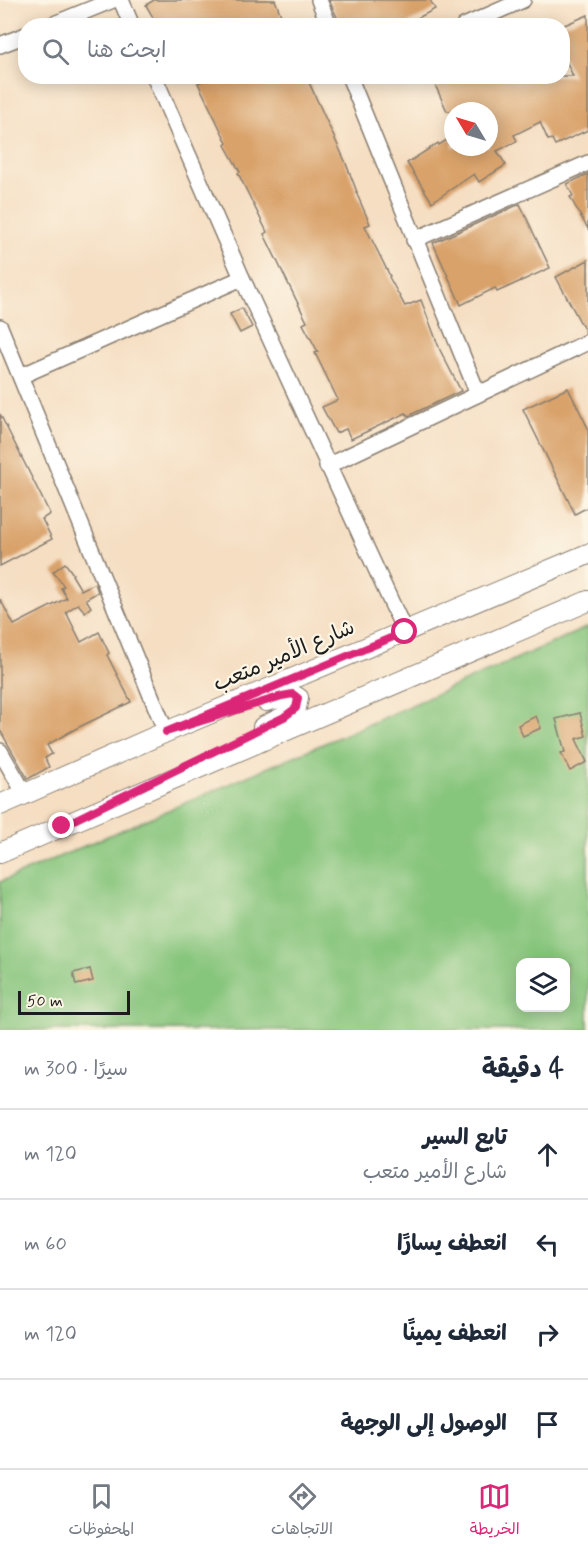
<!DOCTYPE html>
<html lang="ar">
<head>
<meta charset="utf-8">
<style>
  :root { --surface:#fff; --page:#f6f6f7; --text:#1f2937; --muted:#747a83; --line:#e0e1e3; --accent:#db2777 }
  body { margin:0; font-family:Mynerve,"Playpen Sans Arabic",sans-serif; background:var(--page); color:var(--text); direction:rtl }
  .controls { position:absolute; right:18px; bottom:18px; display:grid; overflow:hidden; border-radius:12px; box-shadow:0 3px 15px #0003 }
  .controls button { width:54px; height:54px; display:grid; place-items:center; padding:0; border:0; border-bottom:2px solid var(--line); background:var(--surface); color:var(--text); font:30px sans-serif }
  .compass { position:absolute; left:444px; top:102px; width:54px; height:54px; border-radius:50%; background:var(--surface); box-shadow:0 3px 15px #0003; rotate:308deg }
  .scale { position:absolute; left:18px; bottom:15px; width:112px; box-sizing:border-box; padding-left:6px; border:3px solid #1c1c1c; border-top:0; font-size:16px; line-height:21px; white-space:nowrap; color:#1c1c1c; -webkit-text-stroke:4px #fcf5e5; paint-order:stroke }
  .stop { position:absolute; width:18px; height:18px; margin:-14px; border:4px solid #db2777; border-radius:50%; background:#fff }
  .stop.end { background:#db2777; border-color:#fff; box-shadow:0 2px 6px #0008 }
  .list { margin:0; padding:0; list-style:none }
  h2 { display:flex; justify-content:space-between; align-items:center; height:78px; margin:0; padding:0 24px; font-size:26px }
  h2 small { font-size:20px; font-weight:400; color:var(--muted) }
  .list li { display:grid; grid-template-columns:39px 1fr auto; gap:18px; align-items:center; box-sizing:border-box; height:90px; padding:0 24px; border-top:2px solid var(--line) }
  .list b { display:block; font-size:22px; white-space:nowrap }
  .list p { margin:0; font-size:20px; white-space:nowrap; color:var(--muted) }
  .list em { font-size:20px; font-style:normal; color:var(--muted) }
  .icon { flex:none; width:33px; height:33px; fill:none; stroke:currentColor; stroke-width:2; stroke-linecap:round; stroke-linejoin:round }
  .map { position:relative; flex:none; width:588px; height:1030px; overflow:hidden; direction:ltr }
  .search { position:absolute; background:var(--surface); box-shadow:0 3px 15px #0003; left:18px; right:18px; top:18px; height:66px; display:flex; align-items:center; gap:15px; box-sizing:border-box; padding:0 21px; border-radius:24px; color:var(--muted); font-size:22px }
  .sheet { height:438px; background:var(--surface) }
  nav { display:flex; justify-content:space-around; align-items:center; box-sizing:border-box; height:84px; border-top:2px solid var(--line); background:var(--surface); font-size:16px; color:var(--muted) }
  nav a { display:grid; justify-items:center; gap:3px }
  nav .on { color:var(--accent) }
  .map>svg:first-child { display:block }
  .green { fill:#86c57c; stroke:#51704c; stroke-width:1.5; fill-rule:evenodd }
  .building { fill:#d9a26b }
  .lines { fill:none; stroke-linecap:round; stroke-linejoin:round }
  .minor-casing { stroke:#887d6f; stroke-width:18 }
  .major-casing { stroke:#887d6f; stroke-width:22 }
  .minor { stroke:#fff; stroke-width:15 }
  .major { stroke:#fff; stroke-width:20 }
  .route { stroke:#db2777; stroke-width:8 }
  .labels { text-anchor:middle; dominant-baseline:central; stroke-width:4.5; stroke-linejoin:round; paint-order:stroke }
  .street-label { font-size:21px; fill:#1c1c1c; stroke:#fcf5e5 }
</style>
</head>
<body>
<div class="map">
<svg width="588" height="1030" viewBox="0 0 588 1030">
  <rect width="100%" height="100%" fill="#fcf5e5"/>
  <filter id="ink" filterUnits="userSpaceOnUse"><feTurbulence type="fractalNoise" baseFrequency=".0167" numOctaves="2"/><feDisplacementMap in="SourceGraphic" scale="12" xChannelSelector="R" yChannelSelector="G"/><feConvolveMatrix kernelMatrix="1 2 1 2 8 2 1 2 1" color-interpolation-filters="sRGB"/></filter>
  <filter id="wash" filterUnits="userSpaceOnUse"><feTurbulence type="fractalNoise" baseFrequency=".008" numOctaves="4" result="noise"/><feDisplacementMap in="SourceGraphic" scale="24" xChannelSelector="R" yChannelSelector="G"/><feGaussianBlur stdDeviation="1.35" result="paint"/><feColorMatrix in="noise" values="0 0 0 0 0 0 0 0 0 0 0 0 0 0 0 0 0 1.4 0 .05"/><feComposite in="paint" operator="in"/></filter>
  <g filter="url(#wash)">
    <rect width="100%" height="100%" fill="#f5dec2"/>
    <path class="green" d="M588 627V1030H0V882L346 734ZM520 963H566V1008H520Z"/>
    <g id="blocks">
      <g class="building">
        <path d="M154 0H275L285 26H158L146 5Z"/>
        <path d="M329 0H430L435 9 403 26H341Z"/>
        <path d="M588 15V130L555 145 552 139 548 140 540 122 514 135 517 141 497 151 506 165 479 182 474 174 432 202 407 163 438 143 439 145 453 136V147H489V111H447L431 76H573L562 52V26Z"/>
        <path d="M203 76H306L345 161 357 192H356L370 224 365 226 390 276 389 277 405 306 421 300 440 350 461 391 408 416 406 413 351 439 346 429 336 433 322 407 338 400 315 353 318 352 303 324 307 322 264 234 267 232 238 173 240 172 225 145 227 143 198 83 204 80Z"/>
        <path d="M588 174V229L570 197 573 196 567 184Z"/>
        <path d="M520 204 550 268 497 292 495 288 461 305 433 243Z"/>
        <path d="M588 260V332L586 333 556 277Z"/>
        <path d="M242 308 252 327 240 333 230 314Z"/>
        <path d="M568 388 588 428V507L575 514 523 409Z"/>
        <path d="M0 414 50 514 42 519 52 539 0 566Z"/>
        <path d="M65 563 73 574 72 575 81 590 95 583 98 592 86 599 91 607 85 612 78 604 66 612 81 642 99 632 109 653 107 655 131 702 75 729 47 745 52 754 45 758 49 767 28 779 0 730V599L14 625 67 598 61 588 64 586 53 572Z"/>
        <path d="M580 713 586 736 576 739 587 762 570 771 561 753 565 752 556 719Z"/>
        <path d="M536 716 541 728 523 736 518 725Z"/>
        <path d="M90 969 93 981 76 985 73 973Z"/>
      </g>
    </g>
  </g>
  <g filter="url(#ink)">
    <use href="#blocks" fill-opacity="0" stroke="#887d6f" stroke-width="1.5"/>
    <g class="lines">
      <defs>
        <g id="minor">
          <path d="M121 0 132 26"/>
          <path d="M319 0 329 26"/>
          <path d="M49 26 113 0"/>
          <path d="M464 26 523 0"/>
          <path d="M0 45 26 35"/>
          <path d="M154 76 242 278 405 632"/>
          <path d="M349 76 478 394"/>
          <path d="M414 240 588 163"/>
          <path d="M0 327 166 732"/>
          <path d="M21 376 242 278"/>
          <path d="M327 466 588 342"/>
          <path d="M0 751 25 794"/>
        </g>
        <g id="major">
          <path d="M263 727 284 717 296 708 298 698 293 695 266 701"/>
          <path d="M0 805 166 732 588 554"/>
          <path d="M0 853 588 601"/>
        </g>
      </defs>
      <use href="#minor" class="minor-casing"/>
      <use href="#major" class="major-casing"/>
      <use href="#minor" class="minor"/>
      <use href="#major" class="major"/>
    </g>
  </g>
  <g class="lines" filter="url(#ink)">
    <path class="route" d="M62 826 284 717 296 708 298 698 293 694 282 696 166 732 405 632"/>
  </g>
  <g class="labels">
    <g class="street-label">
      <text transform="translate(284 656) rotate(-23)">شارع الأمير متعب</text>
    </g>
  </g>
</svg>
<div class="controls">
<button><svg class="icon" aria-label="layers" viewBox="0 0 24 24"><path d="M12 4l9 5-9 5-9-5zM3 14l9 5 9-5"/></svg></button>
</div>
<svg class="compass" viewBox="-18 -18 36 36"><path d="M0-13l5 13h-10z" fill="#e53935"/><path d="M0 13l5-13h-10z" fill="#747a83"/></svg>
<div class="scale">50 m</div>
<div class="stop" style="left:405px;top:632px"></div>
<div class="stop end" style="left:62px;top:826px"></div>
<div class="search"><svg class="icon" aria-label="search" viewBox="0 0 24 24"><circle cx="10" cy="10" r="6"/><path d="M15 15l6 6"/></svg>ابحث هنا</div>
</div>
<section class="sheet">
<h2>4 دقيقة<small>سيرًا · 300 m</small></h2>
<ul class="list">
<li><svg class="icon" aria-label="ahead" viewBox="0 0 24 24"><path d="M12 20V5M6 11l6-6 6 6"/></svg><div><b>تابع السير</b><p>شارع الأمير متعب</p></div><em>120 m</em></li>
<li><svg class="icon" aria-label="left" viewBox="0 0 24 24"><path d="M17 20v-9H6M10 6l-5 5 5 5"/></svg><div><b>انعطف يسارًا</b></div><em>60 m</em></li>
<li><svg class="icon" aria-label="right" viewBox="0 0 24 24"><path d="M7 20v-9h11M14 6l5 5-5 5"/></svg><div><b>انعطف يمينًا</b></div><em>120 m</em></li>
<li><svg class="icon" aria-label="arrive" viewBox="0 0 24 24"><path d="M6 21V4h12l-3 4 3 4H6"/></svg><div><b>الوصول إلى الوجهة</b></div></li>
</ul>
</section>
<nav>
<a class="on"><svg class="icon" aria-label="map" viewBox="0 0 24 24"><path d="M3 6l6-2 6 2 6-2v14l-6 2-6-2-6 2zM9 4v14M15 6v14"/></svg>الخريطة</a>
<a><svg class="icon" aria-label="directions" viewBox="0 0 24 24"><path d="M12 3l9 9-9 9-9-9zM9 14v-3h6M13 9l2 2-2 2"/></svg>الاتجاهات</a>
<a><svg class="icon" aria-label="saved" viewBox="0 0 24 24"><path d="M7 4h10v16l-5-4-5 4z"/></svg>المحفوظات</a>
</nav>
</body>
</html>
